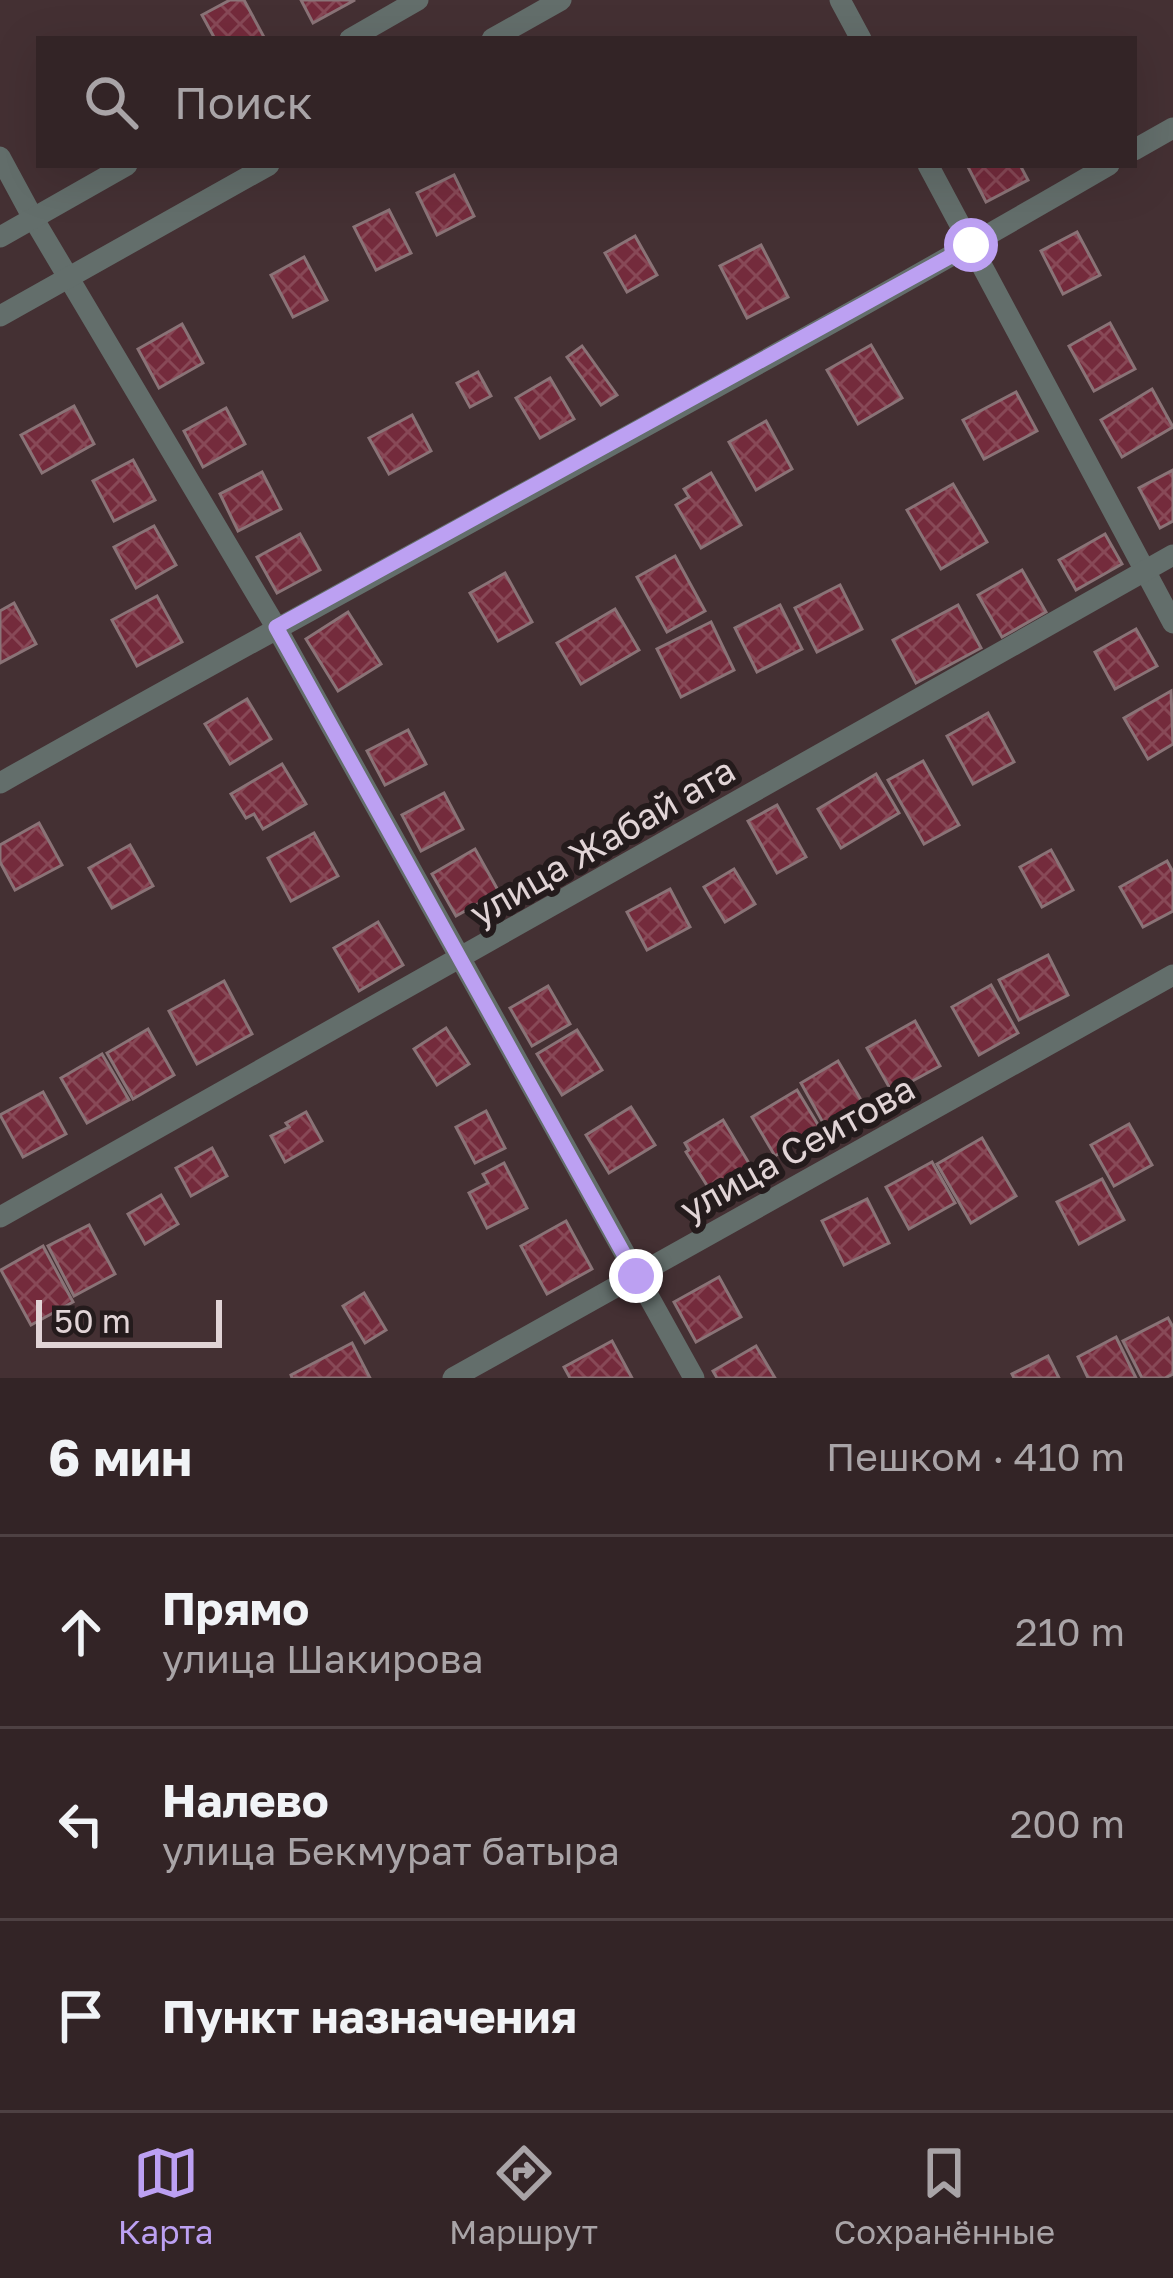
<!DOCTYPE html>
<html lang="ru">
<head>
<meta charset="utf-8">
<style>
  :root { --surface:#332426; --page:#3b2c2e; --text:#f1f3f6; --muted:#a9a4a7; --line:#4e4143; --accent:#bca0f2 }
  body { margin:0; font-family:"Golos Text",sans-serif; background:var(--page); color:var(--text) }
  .scale { position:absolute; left:36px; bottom:30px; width:186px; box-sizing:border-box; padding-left:12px; border:6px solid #e1d4d6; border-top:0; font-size:33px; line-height:42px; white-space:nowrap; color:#e1d4d6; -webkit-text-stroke:9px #241b1c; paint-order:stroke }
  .stop { position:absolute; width:36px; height:36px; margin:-27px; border:9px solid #bca0f2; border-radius:50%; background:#fff }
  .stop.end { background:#bca0f2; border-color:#fff; box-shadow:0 3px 12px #0008 }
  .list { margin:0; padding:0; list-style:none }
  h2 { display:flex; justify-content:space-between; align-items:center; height:156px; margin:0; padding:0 48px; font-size:51px }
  h2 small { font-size:39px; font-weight:400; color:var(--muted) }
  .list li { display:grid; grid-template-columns:78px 1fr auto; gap:36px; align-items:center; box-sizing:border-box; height:192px; padding:0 48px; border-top:3px solid var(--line) }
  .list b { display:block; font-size:45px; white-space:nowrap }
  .list p { margin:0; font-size:39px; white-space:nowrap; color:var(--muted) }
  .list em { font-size:39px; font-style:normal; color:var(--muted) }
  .icon { flex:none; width:66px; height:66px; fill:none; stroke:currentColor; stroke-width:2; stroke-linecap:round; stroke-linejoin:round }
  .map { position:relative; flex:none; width:1173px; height:1378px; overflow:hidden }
  .search { position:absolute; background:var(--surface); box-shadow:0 12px 48px #0002; left:36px; right:36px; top:36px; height:132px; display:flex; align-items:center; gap:30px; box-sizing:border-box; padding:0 42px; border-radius:0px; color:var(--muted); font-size:45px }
  .sheet { height:732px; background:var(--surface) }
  nav { display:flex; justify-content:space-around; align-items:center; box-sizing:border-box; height:168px; border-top:3px solid var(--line); background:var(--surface); font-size:33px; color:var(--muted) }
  nav a { display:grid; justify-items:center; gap:6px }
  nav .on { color:var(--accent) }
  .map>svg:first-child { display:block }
  .building { fill:url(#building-cross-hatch); stroke:#8a7377; stroke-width:3 }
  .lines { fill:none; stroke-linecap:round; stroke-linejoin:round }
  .street { stroke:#636e6b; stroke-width:21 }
  .route { stroke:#bca0f2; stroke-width:15 }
  .labels { text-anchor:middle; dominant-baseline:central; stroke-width:12; stroke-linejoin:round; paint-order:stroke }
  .street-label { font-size:36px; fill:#e1d4d6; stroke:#241b1c }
</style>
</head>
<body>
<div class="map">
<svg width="1173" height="1378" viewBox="0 0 1173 1378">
  <defs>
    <pattern id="building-cross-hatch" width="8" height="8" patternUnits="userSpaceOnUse" patternTransform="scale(3)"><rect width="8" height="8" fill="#742b3c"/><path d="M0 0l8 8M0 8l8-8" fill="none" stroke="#884957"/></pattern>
  </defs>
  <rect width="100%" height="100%" fill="#443033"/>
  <g class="building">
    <path d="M230 0H244L265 39H215L202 15Z"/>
    <path d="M301 0H355L313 23Z"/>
    <path d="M967 165H1020L1028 180 986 202Z"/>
    <path d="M454 175 474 216 437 235 417 193Z"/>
    <path d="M389 210 411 253 376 270 354 227Z"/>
    <path d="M1077 232 1100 275 1063 294 1041 251Z"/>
    <path d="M635 236 657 275 627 292 605 253Z"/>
    <path d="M761 245 788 297 747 318 720 266Z"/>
    <path d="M304 257 327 300 293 317 271 275Z"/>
    <path d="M1110 323 1135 369 1094 391 1069 346Z"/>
    <path d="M182 324 203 363 159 388 138 349Z"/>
    <path d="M871 345 902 398 858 424 827 370Z"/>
    <path d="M582 346 617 395 601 405 567 357Z"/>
    <path d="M478 372 491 396 470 407 457 383Z"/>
    <path d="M550 378 574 419 540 438 516 398Z"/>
    <path d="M1152 389 1173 427 1122 457 1101 420Z"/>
    <path d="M1016 392 1037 431 984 459 963 420Z"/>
    <path d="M74 406 94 444 42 473 21 435Z"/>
    <path d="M226 408 245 444 203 467 184 431Z"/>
    <path d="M412 415 431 451 389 474 369 438Z"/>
    <path d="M766 421 792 469 756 490 729 442Z"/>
    <path d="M133 460 155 500 114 521 93 481Z"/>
    <path d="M1173 470V521L1160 528 1139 488Z"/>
    <path d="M262 472 281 509 238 531 220 494Z"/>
    <path d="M711 473 741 525 701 548 676 505 689 497 684 489Z"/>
    <path d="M953 484 987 542 941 569 907 510Z"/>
    <path d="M154 526 176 565 136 588 114 547Z"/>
    <path d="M300 534 320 570 277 593 257 557Z"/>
    <path d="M1105 534 1122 564 1076 590 1059 560Z"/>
    <path d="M675 556 705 611 667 632 637 577Z"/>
    <path d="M1022 570 1046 612 1002 637 978 595Z"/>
    <path d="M505 573 532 622 498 641 470 593Z"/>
    <path d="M840 585 862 629 817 652 795 608Z"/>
    <path d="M157 596 182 642 137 666 112 620Z"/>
    <path d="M14 603 36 644 0 663V611Z"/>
    <path d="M780 605 802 649 757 672 735 628Z"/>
    <path d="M958 605 981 648 916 683 893 640Z"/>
    <path d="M615 609 639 650 581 684 557 643Z"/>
    <path d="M348 612 381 664 338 691 306 639Z"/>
    <path d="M711 622 734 670 681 697 657 649Z"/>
    <path d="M1136 629 1157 666 1115 689 1095 652Z"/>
    <path d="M1171 691 1173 744 1148 759 1124 718Z"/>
    <path d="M247 699 271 739 230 764 205 724Z"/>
    <path d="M988 713 1014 762 973 784 947 736Z"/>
    <path d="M408 730 426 764 385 785 367 751Z"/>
    <path d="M923 761 959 825 924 844 888 780Z"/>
    <path d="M282 764 306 804 263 829 254 814 246 818 231 794Z"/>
    <path d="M876 774 899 813 841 848 818 809Z"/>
    <path d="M444 793 463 829 421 851 402 815Z"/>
    <path d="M777 805 806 857 777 873 748 821Z"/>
    <path d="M39 823 62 865 15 890 0 862V845Z"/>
    <path d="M314 833 338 876 291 901 268 858Z"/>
    <path d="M130 845 153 886 112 908 89 868Z"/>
    <path d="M475 849 499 892 456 916 432 874Z"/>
    <path d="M1051 850 1073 890 1042 907 1020 867Z"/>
    <path d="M1167 861 1173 872V911L1143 927 1120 887Z"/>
    <path d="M734 869 755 904 725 922 704 887Z"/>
    <path d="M670 889 690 927 647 950 627 912Z"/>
    <path d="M378 922 403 965 359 991 334 948Z"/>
    <path d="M1048 955 1068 995 1019 1020 999 980Z"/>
    <path d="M224 981 252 1034 197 1064 169 1011Z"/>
    <path d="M991 985 1018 1033 979 1055 952 1007Z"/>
    <path d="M548 986 570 1024 532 1046 510 1008Z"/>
    <path d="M915 1021 940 1066 892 1092 867 1048Z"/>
    <path d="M446 1028 469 1064 437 1085 414 1049Z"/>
    <path d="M148 1029 174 1075 133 1099 107 1053Z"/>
    <path d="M577 1030 602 1070 562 1095 537 1054Z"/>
    <path d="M102 1054 129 1100 87 1123 61 1078Z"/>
    <path d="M838 1061 864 1105 826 1128 801 1083Z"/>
    <path d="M797 1090 820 1128 775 1156 752 1117Z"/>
    <path d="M43 1092 66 1134 23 1157 0 1115Z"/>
    <path d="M631 1107 655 1145 609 1173 586 1135Z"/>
    <path d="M486 1111 505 1148 475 1163 456 1127Z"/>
    <path d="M306 1112 322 1141 285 1162 271 1136 289 1127 286 1123Z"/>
    <path d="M723 1120 753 1170 713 1195 686 1152 689 1150 685 1143Z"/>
    <path d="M1129 1124 1152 1165 1114 1186 1091 1145Z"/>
    <path d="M982 1138 1016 1196 971 1223 937 1164Z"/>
    <path d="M212 1148 227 1176 191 1196 176 1168Z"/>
    <path d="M932 1162 955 1203 909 1229 886 1187Z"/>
    <path d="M504 1163 527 1208 487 1228 469 1193 488 1183 483 1174Z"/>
    <path d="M1102 1179 1124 1220 1079 1244 1057 1202Z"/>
    <path d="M161 1195 178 1224 145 1244 128 1214Z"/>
    <path d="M867 1199 889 1243 844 1265 822 1221Z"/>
    <path d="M566 1221 592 1269 547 1294 521 1246Z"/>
    <path d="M89 1225 115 1274 74 1296 48 1246Z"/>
    <path d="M43 1246 73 1302 31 1325 1 1270Z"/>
    <path d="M719 1277 741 1317 696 1342 674 1302Z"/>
    <path d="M364 1293 386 1330 365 1343 343 1306Z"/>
    <path d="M1168 1318 1173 1327V1374L1165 1378H1142L1123 1341Z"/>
    <path d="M1116 1337 1136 1378H1088L1078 1357Z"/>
    <path d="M612 1341 632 1378H570L564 1367Z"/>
    <path d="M352 1343 370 1378H292L291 1375Z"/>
    <path d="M756 1346 775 1378H717L713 1371Z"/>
    <path d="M1048 1356 1059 1378H1014L1012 1374Z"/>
  </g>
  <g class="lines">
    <g class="street">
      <path d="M840 0 861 39"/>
      <path d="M350 39 418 0"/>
      <path d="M492 39 561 0"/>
      <path d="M1134 150 1173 128"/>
      <path d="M0 157 33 218 276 627 694 1378"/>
      <path d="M928 165 1173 623"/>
      <path d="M0 237 127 165"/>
      <path d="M0 316 269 165"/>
      <path d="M0 783C368 575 743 378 1109 165"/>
      <path d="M0 1217 1173 555"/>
      <path d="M453 1378 1173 975"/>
    </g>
  </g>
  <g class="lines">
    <path class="route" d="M636 1276 276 627 971 245"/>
  </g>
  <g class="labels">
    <g class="street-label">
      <text transform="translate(602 841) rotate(-30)">улица Жабай ата</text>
      <text transform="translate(797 1148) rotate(-29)">улица Сеитова</text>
    </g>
  </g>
</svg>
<div class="scale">50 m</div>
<div class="stop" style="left:971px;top:245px"></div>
<div class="stop end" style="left:636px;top:1276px"></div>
<div class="search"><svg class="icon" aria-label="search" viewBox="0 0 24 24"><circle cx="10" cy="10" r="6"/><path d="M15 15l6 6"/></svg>Поиск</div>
</div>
<section class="sheet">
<h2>6 мин<small>Пешком · 410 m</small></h2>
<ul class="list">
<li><svg class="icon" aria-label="ahead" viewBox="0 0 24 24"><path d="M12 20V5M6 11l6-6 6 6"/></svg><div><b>Прямо</b><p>улица Шакирова</p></div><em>210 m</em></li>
<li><svg class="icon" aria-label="left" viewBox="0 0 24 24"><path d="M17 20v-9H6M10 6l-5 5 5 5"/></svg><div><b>Налево</b><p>улица Бекмурат батыра</p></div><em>200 m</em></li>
<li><svg class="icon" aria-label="arrive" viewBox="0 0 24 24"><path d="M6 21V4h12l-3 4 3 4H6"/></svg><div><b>Пункт назначения</b></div></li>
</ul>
</section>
<nav>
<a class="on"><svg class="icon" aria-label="map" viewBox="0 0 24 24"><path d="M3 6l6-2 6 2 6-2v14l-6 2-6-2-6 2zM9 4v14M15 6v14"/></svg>Карта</a>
<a><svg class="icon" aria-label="directions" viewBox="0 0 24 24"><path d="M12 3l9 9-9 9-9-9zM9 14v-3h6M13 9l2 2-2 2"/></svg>Маршрут</a>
<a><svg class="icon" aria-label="saved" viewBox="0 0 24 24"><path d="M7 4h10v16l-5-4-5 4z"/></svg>Сохранённые</a>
</nav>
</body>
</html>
